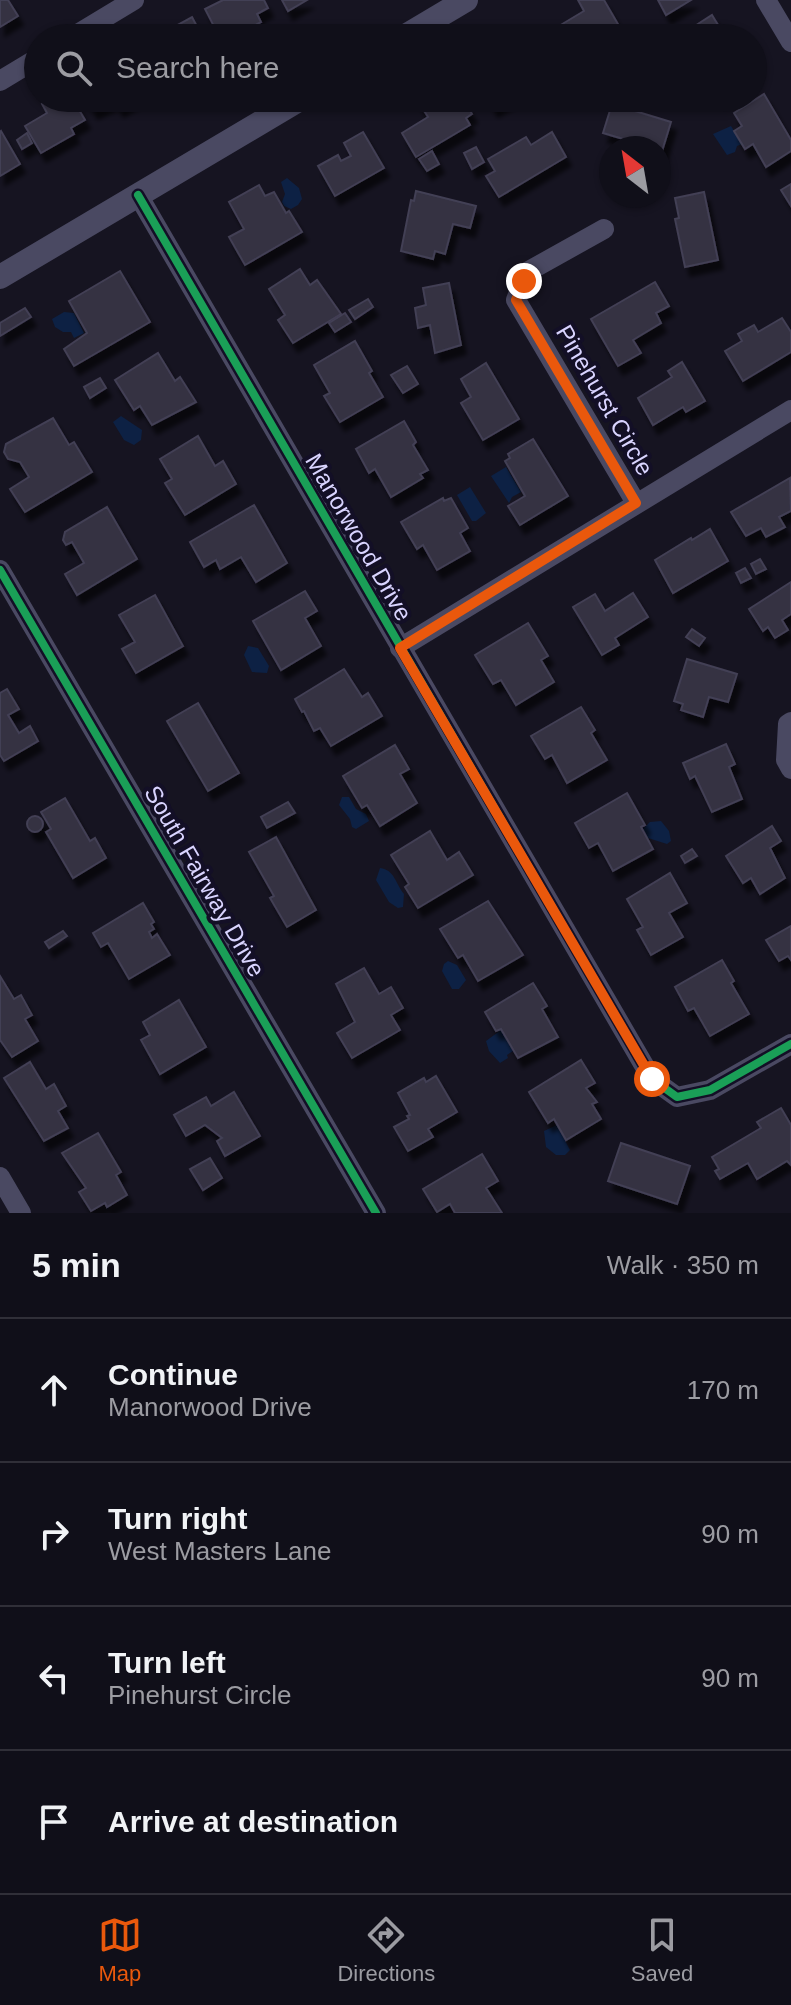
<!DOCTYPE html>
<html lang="en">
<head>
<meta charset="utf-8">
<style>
  :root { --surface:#100f19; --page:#191822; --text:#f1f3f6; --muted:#9c9ca2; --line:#302f38; --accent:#ea580c }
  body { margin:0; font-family:Helvetica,sans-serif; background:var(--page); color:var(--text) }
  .compass { position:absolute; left:599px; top:136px; width:72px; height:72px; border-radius:50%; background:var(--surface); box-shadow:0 2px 6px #0004; rotate:329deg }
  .stop { position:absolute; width:24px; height:24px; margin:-18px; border:6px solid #ea580c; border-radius:50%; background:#fff }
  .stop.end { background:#ea580c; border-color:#fff; box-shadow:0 2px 8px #0008 }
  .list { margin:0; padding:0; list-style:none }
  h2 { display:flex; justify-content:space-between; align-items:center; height:104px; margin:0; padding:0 32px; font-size:34px }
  h2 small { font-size:26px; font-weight:400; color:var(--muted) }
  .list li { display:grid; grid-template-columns:52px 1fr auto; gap:24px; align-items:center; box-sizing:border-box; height:144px; padding:0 32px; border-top:2px solid var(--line) }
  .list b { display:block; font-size:30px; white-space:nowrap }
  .list p { margin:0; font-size:26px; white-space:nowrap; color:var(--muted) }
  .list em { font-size:26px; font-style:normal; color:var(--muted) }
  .icon { flex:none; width:44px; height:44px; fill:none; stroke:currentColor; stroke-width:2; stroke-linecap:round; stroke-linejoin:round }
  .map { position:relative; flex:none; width:791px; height:1213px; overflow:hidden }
  .search { position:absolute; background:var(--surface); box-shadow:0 2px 6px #0004; left:24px; right:24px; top:24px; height:88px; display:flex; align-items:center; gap:20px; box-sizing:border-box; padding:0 28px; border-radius:44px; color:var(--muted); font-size:30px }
  .sheet { height:680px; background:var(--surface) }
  nav { display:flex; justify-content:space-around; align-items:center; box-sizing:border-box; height:112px; border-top:2px solid var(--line); background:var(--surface); font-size:22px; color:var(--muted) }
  nav a { display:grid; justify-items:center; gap:4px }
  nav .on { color:var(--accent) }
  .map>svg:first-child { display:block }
  .water { fill:#0d2144 }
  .building { fill:#343243; stroke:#433f54; stroke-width:2; filter:url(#shadow) }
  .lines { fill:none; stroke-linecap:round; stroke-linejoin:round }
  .minor { stroke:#4a4962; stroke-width:20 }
  .tertiary { stroke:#4a4962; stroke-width:24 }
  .cycleway-casing { stroke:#130f26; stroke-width:13 }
  .cycleway { stroke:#1a9f57; stroke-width:8 }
  .route { stroke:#ea580c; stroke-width:10 }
  .labels { text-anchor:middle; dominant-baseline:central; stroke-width:8; stroke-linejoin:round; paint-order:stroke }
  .street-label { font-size:24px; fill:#d9d4ff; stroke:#130f26 }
</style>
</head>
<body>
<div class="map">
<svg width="791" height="1213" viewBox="0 0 791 1213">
  <defs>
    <filter id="shadow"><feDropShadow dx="5" dy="9" stdDeviation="2" flood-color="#0009"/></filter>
  </defs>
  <rect width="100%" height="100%" fill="#161421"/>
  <g class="water">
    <path d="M731 126 742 144 737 146 735 152 727 155 713 134Z"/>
    <path d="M287 178 299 188 302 199 298 205 291 209 284 206 282 202 285 194 281 182Z"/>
    <path d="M64 312 74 313 84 333 74 338 71 332H63L55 327 52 319Z"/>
    <path d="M121 416 142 430 141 440 134 445 124 440 113 422Z"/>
    <path d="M506 467 521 492 512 497 509 503 491 476Z"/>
    <path d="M470 487 486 513 476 521H472L457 495Z"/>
    <path d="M248 646 258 648 269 666 267 673 252 672 244 655Z"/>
    <path d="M342 797H349L356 809 366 814 369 821 356 829 352 827 350 819 339 805Z"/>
    <path d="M661 821 669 831 671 841 667 844 648 838 643 829 650 822Z"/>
    <path d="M380 868C395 870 395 883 404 894L403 907 398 908 389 902 376 880Z"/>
    <path d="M448 961 457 965 466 980 459 989H452L442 971 444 964Z"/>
    <path d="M501 1030 513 1051 507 1055 508 1058 500 1063 489 1051 486 1041Z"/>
    <path d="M557 1125 570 1150 565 1155H556L546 1147 544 1131Z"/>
  </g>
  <g class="building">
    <path d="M0 0H8L18 16 0 27Z"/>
    <path d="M223 0H264L268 8 257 14 261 22 232 38H225L223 34 219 36 205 9Z"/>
    <path d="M282 0H307L288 11Z"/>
    <path d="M578 0H604L626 38H559L554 29 584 11Z"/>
    <path d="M658 0H691L666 15Z"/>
    <path d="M712 15 726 38H681L688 33 687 31Z"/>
    <path d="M192 17 203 38H154Z"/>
    <path d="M764 94 791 140V151L766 167 753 144 745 149 734 131 742 126 734 113Z"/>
    <path d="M65 98H72L85 120 71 128 74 134 41 153 25 126 47 113 42 104 49 100 52 105Z"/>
    <path d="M86 98H136L119 108 114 100 93 110Z"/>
    <path d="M416 98H462L472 114 466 118 470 125 416 157 402 133 428 117Z"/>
    <path d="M488 98H511L493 108Z"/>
    <path d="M612 104 671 122 659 161V148H628L630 141 603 133Z"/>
    <path d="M1 131 20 164 0 176V132Z"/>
    <path d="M363 132 384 168 335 196 318 166 338 155 341 161 351 156 344 143Z"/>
    <path d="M552 132 566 157 499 197 486 176 495 171 488 159 526 137 531 145Z"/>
    <path d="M27 133 32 143 22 149 17 140Z"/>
    <path d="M476 147 484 162 472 169 464 153Z"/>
    <path d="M432 151 439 164 427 171 419 159Z"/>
    <path d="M791 184V206L781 190Z"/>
    <path d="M259 185 265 196 274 192 286 213 289 211 302 232 245 265 229 237 244 229 229 202Z"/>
    <path d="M416 191 476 206 470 228 453 224 445 254 435 251 433 259 401 251 411 200 414 201Z"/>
    <path d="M704 192 718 260 685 267 675 219 679 218 675 198Z"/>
    <path d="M300 269 310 285 317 280 341 314 293 343 278 320 285 315 269 289Z"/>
    <path d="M120 271 150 322 74 366 64 349 87 333 69 301Z"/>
    <path d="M655 282 669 306 656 313 661 323 633 340 641 353 618 366 591 319Z"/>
    <path d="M449 283 461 345 435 353 430 325 418 328 415 308 426 305 423 288Z"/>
    <path d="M368 299 373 307 355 319 349 310Z"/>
    <path d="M25 308 31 317 0 336V323Z"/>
    <path d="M345 313 351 322 335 332 329 323Z"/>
    <path d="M782 318 791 332V352L743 381 725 351 742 341 738 334 754 325 758 332Z"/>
    <path d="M355 341 372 371 369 373 383 397 340 422 324 396 330 393 314 365Z"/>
    <path d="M158 353 175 381 180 377 196 402 152 425 140 406 134 410 115 380Z"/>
    <path d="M682 362 705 401 686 412 683 407 653 425 638 398 672 377 668 371Z"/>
    <path d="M486 363 519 419 483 440 461 403 471 397 461 379Z"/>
    <path d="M407 366 418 384 403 393 391 375Z"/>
    <path d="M100 378 106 388 90 398 84 387Z"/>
    <path d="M53 418 69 445 74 442 92 472 25 512 10 489 29 477 20 462 8 459 4 452 6 444Z"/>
    <path d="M404 421 416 442 413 445 428 470 420 474 423 478 391 497 375 469 369 473 356 449Z"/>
    <path d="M198 436 215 466 223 461 236 484 185 515 165 483 172 479 160 459Z"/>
    <path d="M533 439 568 496 520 525 508 506 525 496 505 461 510 458 508 454Z"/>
    <path d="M790 478 791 511 779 517 785 527 766 537 761 528 746 536 731 512Z"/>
    <path d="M443 498 444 501 451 498 468 528 460 533 470 551 437 570 423 545 417 549 401 522Z"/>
    <path d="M254 505 287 563 256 582 241 557 220 569 216 560 204 567 190 542Z"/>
    <path d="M107 507 137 559 77 595 65 574 84 563 72 542 66 545 63 540 65 532Z"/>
    <path d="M710 529 728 561 673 593 655 560 691 538 692 540Z"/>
    <path d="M760 559 766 569 756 574 751 564Z"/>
    <path d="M745 568 751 578 741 583 736 573Z"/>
    <path d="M791 582V614L782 620 788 630 775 638 768 627 763 631 749 609Z"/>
    <path d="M305 591 317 611 305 618 321 646 281 670 253 621Z"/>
    <path d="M633 593 648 617 615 638 619 645 602 655 573 607 595 594 605 611Z"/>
    <path d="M155 595 183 646 136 673 122 649 135 642 119 615Z"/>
    <path d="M528 623 548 656 541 660 554 682 516 705 501 680 493 684 475 655Z"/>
    <path d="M692 629 705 638 699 646 686 637Z"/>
    <path d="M687 659 737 674 728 702 709 697 703 717 681 710 683 704 674 701Z"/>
    <path d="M344 669 362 697 368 693 382 716 331 746 320 728 314 731 304 711 302 712 295 699Z"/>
    <path d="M7 689 19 709 8 715 19 733 30 726 38 741 4 761 0 755V693Z"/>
    <path d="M198 703 239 773 208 791 167 721Z"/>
    <path d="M581 707 595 730 591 733 607 760 567 783 552 755 545 759 531 736Z"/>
    <path d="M726 744 735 764 729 767 742 799 712 812 695 776 690 779 683 763Z"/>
    <path d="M395 745 409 769 400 774 417 803 380 826 367 805 362 808 343 776Z"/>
    <path d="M627 793 645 825 641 827 653 849 613 871 598 843 589 848 575 823Z"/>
    <path d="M65 798 90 841 95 838 106 858 73 878 46 832 51 829 41 812Z"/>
    <path d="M288 802 295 813 267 828 261 817Z"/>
    <circle cx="35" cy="824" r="8"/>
    <path d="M772 826 781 841 770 848 785 878 760 894 751 878 743 883 726 856Z"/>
    <path d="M430 831 447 860 459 852 473 875 418 908 405 887 409 884 391 855Z"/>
    <path d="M276 837 316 910 287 927 270 898 274 896 249 852Z"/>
    <path d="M692 849 697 856 685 863 681 856Z"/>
    <path d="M670 873 687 903 669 913 683 937 651 955 637 930 643 927 627 899Z"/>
    <path d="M488 901 523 955 478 981 463 955 458 958 440 929Z"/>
    <path d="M143 903 154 922 151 924 154 929 149 932 152 938 157 934 170 955 129 979 108 943 101 947 93 933Z"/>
    <path d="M791 926V960L788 956 779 961 766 940Z"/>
    <path d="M63 931 67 936 49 948 45 942Z"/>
    <path d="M722 960 734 981 731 983 749 1014 710 1036 694 1008 688 1011 675 987Z"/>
    <path d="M364 968 379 994 391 987 403 1008 391 1015 400 1030 352 1058 337 1033 355 1022 336 984Z"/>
    <path d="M0 976 14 999 21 995 32 1015 25 1019 38 1041 12 1057 0 1040Z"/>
    <path d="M533 983 547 1006 542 1009 558 1037 518 1058 501 1029 496 1031 485 1012Z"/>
    <path d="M179 1000 206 1047 160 1074 141 1040 150 1035 143 1022Z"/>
    <path d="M581 1060 595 1083 586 1088 597 1102 592 1104 601 1119 566 1140 554 1119 548 1123 529 1092Z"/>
    <path d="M30 1062 46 1089 54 1084 66 1106 58 1111 68 1128 44 1141 4 1078Z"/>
    <path d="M436 1076 457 1112 428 1129 433 1137 408 1151 394 1127 409 1119 407 1116 410 1115 398 1093 424 1078 426 1082Z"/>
    <path d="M234 1092 260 1136 225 1156 217 1141 222 1138 205 1125 186 1136 174 1115 206 1097 211 1106Z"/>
    <path d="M781 1108 791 1125V1165L787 1161 757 1179 748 1163 720 1179 715 1171 719 1169 712 1157 761 1128 757 1122Z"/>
    <path d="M98 1133 121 1172 116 1175 127 1195 107 1207 105 1203 91 1211 79 1192 86 1188 62 1153Z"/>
    <path d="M621 1143 690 1166 677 1204 608 1181Z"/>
    <path d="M482 1154 498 1181 486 1188 502 1213H455L450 1204 437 1212 423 1189Z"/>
    <path d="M210 1158 222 1178 203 1190 190 1169Z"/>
  </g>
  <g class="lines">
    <g class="minor">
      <path d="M766 0 791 42"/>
      <path d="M71 38 134 0"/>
      <path d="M0 81 38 58"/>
      <path d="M138 195 652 1079 677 1097 710 1090 791 1044"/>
      <path d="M604 229 527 272 516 300 636 503"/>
      <path d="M0 570 376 1213"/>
      <path d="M400 648 791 410"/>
      <path d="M791 722 788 724 786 760 791 769"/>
      <path d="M0 1177 21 1213"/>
    </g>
    <g class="tertiary">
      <path d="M402 38 466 0"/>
      <path d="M0 277 302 98"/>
    </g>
    <defs>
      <g id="cycleway">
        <path d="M138 195 652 1079 677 1097 710 1090 791 1044"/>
        <path d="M0 570 376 1213"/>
      </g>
    </defs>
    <use href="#cycleway" class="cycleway-casing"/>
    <use href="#cycleway" class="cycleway"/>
  </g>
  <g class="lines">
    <path class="route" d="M524 281 516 300 636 503 400 648 652 1079"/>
  </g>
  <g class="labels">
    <g class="street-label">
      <text transform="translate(605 400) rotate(60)">Pinehurst Circle</text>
      <text transform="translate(359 537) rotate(60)">Manorwood Drive</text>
      <text transform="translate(205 881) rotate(60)">South Fairway Drive</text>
    </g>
  </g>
</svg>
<svg class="compass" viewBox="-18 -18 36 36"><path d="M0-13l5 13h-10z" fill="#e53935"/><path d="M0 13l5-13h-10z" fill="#9c9ca2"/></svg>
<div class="stop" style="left:652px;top:1079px"></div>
<div class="stop end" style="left:524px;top:281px"></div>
<div class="search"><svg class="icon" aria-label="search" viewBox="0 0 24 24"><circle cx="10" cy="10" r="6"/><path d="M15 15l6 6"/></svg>Search here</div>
</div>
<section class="sheet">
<h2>5 min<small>Walk · 350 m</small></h2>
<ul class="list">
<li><svg class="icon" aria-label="ahead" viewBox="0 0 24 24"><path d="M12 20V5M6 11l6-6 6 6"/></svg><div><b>Continue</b><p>Manorwood Drive</p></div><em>170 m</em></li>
<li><svg class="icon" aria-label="right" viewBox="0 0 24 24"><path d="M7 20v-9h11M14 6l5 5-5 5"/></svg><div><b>Turn right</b><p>West Masters Lane</p></div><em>90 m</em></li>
<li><svg class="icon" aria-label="left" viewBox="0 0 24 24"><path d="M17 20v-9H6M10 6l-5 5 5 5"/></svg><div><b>Turn left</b><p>Pinehurst Circle</p></div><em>90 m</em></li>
<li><svg class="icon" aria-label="arrive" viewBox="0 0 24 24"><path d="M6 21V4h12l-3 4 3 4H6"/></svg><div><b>Arrive at destination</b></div></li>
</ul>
</section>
<nav>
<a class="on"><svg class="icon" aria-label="map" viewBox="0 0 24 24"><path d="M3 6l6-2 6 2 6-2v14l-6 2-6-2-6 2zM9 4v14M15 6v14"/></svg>Map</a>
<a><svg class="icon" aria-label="directions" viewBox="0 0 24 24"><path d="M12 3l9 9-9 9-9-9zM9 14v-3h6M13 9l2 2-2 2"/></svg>Directions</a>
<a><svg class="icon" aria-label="saved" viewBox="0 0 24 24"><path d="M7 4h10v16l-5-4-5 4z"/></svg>Saved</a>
</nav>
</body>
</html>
